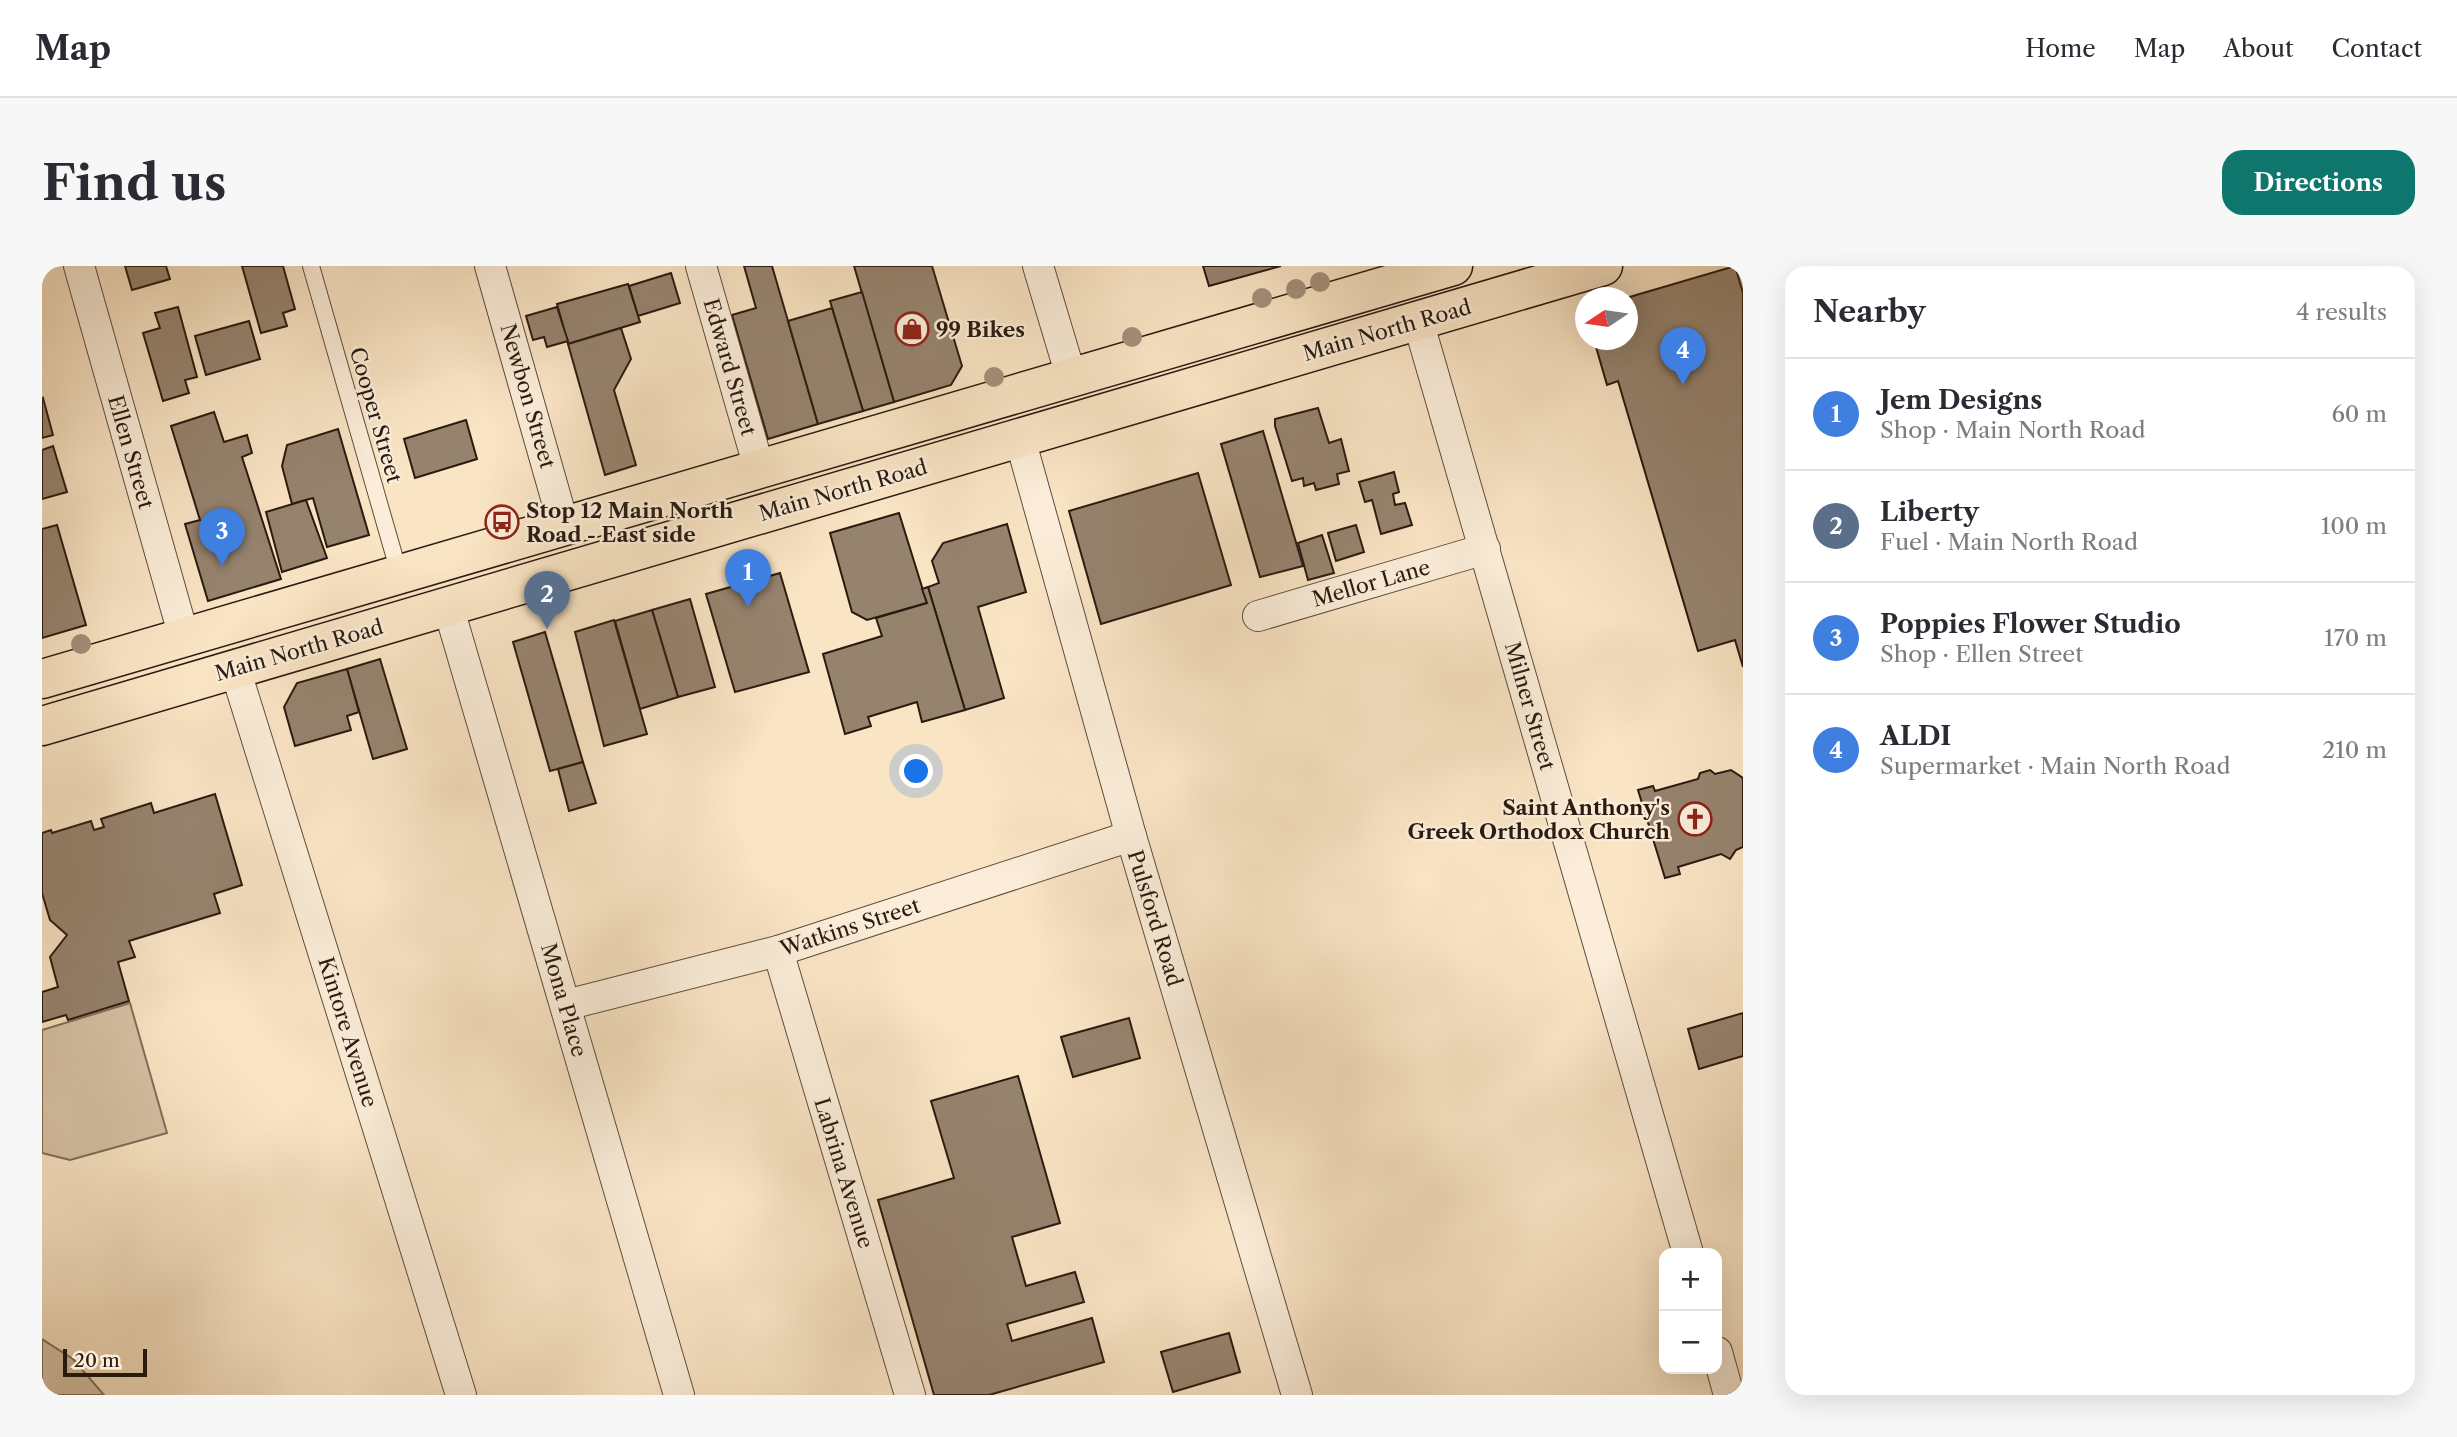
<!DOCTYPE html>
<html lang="en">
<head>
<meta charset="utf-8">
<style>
  :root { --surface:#fff; --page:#f7f7f7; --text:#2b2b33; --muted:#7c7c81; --line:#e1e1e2; --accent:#0f766e }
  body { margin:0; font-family:"Libre Caslon Text",serif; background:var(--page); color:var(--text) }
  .controls { position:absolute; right:21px; bottom:21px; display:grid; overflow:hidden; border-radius:14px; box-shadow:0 7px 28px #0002 }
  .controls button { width:63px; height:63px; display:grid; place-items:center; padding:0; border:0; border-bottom:2px solid var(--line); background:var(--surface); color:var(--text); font:35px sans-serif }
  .compass { position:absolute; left:1533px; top:21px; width:63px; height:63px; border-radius:50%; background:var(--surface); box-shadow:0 7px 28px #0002; rotate:257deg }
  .scale { position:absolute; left:21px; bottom:18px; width:84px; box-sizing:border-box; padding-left:7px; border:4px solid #2a1a10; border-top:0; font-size:19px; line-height:24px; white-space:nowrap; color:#2a1a10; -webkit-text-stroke:5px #fbedd9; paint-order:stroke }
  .you { position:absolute; left:875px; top:506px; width:24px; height:24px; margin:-18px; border:5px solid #fff; border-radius:50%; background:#1a73e8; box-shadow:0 0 0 10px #1a73e833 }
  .badge { display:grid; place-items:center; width:46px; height:46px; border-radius:50%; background:var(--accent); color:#fff; font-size:23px; font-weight:700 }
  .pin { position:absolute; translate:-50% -58px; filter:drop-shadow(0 2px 4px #0008) }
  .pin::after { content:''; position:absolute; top:37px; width:24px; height:21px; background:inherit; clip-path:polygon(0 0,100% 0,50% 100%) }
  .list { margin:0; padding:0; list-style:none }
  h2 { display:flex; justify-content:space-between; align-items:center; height:91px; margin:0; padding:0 28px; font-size:30px }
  h2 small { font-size:23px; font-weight:400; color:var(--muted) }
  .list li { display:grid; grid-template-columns:46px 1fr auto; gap:21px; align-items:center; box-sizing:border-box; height:112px; padding:0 28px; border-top:2px solid var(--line) }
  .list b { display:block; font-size:26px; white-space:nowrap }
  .list p { margin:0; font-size:23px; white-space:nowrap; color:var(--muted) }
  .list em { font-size:23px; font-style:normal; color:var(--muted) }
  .map { position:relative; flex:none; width:1701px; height:1129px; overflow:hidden; border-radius:21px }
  header { display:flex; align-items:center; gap:42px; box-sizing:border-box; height:98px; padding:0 35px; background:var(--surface); border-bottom:2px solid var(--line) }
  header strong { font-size:33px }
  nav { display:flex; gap:38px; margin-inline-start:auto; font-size:24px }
  .intro { display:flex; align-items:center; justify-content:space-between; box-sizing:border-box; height:168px; padding:0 42px }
  h1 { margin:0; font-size:49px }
  .button { padding:18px 32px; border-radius:21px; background:var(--accent); color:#fff; font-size:24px; font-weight:700 }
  main { display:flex; gap:42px; padding:0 42px }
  aside { flex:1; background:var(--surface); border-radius:21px; box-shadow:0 7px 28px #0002 }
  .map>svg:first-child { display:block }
  .green { fill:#d6c2a5; stroke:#806e5a; stroke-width:2 }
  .building { fill:#96836e; stroke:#2a1a10; stroke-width:2 }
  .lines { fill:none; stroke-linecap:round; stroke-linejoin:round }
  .service-casing { stroke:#5e4c3d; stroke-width:18 }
  .minor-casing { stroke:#5e4c3d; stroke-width:32 }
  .trunk-casing { stroke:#2a1a10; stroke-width:41 }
  .service { stroke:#fbedd9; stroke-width:16 }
  .minor { stroke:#fbedd9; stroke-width:30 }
  .trunk { stroke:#f9e4c4; stroke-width:38 }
  .tree { fill:#a4907a }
  .labels { text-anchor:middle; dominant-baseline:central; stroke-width:5; stroke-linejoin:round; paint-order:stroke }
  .poi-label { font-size:21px; font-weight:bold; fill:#2a1a10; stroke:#fbedd9; text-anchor:start }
  .street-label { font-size:21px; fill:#2a1a10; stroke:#fbedd9 }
</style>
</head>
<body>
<header>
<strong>Map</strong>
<nav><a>Home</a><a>Map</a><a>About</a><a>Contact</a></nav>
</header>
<div class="intro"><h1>Find us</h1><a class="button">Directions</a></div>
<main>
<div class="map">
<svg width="1701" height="1129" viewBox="0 0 1701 1129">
  <rect width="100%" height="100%" fill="#f9e4c4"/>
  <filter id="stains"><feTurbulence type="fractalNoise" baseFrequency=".00286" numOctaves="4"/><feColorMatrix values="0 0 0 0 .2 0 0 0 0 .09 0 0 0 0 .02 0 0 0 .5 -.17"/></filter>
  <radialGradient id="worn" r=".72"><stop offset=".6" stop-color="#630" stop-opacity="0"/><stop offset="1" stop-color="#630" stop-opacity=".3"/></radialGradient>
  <g class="green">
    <path d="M88 737 125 867 28 894 0 887V764Z"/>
    <path d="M0 1073 31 1093 62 1129H0Z"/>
  </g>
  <g class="building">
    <path d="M83 0H124L128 13 90 24Z"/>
    <path d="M200 0H241L253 43 241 47 245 60 219 67Z"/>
    <path d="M702 0H730L776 158 726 173 690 49 714 42Z"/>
    <path d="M812 0H890L920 100 909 119 852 136Z"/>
    <path d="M1161 0H1239L1167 20Z"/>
    <path d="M1693 0 1701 27V401L1693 374 1656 385 1576 115 1565 119 1552 74H1586L1584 32Z"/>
    <path d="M629 7 638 37 596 50 587 20Z"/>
    <path d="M586 18 598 56 526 78 515 38Z"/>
    <path d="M820 26 852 136 821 145 788 35Z"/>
    <path d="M136 41 155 111 143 114 147 127 121 135 101 67 118 62 113 47Z"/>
    <path d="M515 41 526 75 505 81 502 71 491 74 484 50Z"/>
    <path d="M790 42 821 145 776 158 746 55Z"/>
    <path d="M207 55 218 93 164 109 153 70Z"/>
    <path d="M579 62 589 93 572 124 594 199 563 209 526 78Z"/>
    <path d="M1 132 11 169 0 172V133Z"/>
    <path d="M1276 142 1287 177 1299 173 1307 205 1295 208 1297 218 1274 224 1272 217 1262 220 1261 212 1250 215 1233 160V153Z"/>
    <path d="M172 146 182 176 205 169 210 187 200 191 239 313 166 335 143 258 158 254 129 160Z"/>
    <path d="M424 154 435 193 373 212 362 173Z"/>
    <path d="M296 163 327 269 285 281 271 232 250 238 240 200 245 179Z"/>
    <path d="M1221 165 1261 300 1218 311 1179 178Z"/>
    <path d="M11 180 25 226 0 233V184Z"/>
    <path d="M1352 206 1357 226 1351 228 1353 239 1363 237 1370 259 1339 268 1330 234 1323 236 1317 216Z"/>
    <path d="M1156 207 1189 319 1059 358 1027 245Z"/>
    <path d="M264 234 285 292 240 306 224 246Z"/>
    <path d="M857 247 885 337 825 354 810 346 788 267Z"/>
    <path d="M965 258 984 326 936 341 962 432 923 444 886 321 897 317 890 295 901 277Z"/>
    <path d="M15 259 44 359 0 372V263Z"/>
    <path d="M1314 259 1322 286 1294 295 1286 267Z"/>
    <path d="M1280 269 1292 307 1266 314 1256 277Z"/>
    <path d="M738 307 767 406 693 426 664 328Z"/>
    <path d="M886 321 923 444 880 456 875 436 826 451 829 460 803 468 781 388 840 370 834 352 885 337 880 323Z"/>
    <path d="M648 333 673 421 636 431 610 344Z"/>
    <path d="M610 344 636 431 598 443 573 355Z"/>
    <path d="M572 354 605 468 562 480 533 366Z"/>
    <path d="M503 366 541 496 508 505 471 376Z"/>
    <path d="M338 393 365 483 331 493 305 403Z"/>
    <path d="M305 403 317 446 305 450 309 464 253 480 242 441 255 417Z"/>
    <path d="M541 496 554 537 527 545 516 503Z"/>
    <path d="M1668 504 1673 508 1689 504 1701 512V581L1694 584 1688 593 1679 588 1636 601 1638 608 1623 612 1596 524 1611 520 1613 525 1656 513 1658 507Z"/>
    <path d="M173 528 200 619 172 628 178 647 87 675 93 691 76 696 87 735 26 754 24 749 0 756V726L16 721 8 691 25 669 8 654 0 627V567L9 564 10 567 49 555 52 564 62 561 59 553 109 537 112 547Z"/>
    <path d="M1701 747V790L1657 803 1646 763Z"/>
    <path d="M1087 752 1098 792 1031 811 1019 771Z"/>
    <path d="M976 810 1018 957 970 971 984 1020 1033 1006 1042 1036 965 1058 970 1075 1050 1052 1062 1096 947 1129H892L836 934 912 912 889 835Z"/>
    <path d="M1187 1067 1198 1106 1131 1126 1119 1086Z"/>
  </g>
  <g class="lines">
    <defs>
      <path id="service" d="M269 0 358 310"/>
      <g id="minor">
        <path d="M37 0 142 371"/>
        <path d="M448 0 522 260"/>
        <path d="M659 0 717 202"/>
        <path d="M996 0 1029 110"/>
        <path d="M1376 55 1646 987"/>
        <path d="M978 173 1089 570 1255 1129"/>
        <path d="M406 340 637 1129"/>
        <path d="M1216 350 1443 283"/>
        <path d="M193 403 419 1129"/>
        <path d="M736 685 868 1129"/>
        <path d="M524 739 736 685 1089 570"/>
        <path d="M1675 1086 1687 1129"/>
      </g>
      <g id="trunk">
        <path d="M0 413 1411 0"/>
        <path d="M0 460 1561 0"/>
      </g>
    </defs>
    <use href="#service" class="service-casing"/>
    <use href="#minor" class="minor-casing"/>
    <use href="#trunk" class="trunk-casing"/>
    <use href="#service" class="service"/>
    <use href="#minor" class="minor"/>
    <use href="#trunk" class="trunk"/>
  </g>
  <g class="tree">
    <circle cx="1278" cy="16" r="10"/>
    <circle cx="1254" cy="23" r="10"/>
    <circle cx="1220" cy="32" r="10"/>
    <circle cx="1090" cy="71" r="10"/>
    <circle cx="952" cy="111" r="10"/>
    <circle cx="39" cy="378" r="10"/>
  </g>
  <defs>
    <symbol id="shop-ring" viewBox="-11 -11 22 22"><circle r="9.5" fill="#fbedd9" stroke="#8f2418" stroke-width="1.5"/><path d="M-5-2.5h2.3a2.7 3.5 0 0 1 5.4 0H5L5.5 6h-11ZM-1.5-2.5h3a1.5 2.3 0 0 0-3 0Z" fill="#8f2418"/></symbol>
    <symbol id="bus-ring" viewBox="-11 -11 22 22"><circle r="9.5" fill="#fbedd9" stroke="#8f2418" stroke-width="1.5"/><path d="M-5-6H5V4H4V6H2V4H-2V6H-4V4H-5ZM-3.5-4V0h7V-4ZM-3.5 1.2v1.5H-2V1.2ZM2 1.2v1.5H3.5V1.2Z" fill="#8f2418"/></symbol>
    <symbol id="church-ring" viewBox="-11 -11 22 22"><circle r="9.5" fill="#fbedd9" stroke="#8f2418" stroke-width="1.5"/><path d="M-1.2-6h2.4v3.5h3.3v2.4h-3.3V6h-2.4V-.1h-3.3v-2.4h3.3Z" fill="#8f2418"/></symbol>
  </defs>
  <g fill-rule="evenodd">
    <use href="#shop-ring" x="851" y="44" width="38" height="38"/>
    <use href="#bus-ring" x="441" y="237" width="38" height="38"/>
    <use href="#church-ring" x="1634" y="534" width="38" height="38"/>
  </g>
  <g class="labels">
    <g class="poi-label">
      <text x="894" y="63">99 Bikes</text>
      <text x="484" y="244">Stop 12 Main North<tspan x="484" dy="24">Road - East side</tspan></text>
      <text x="1628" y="541" text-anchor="end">Saint Anthony's<tspan x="1628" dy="24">Greek Orthodox Church</tspan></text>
    </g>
    <g class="street-label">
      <text transform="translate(1345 64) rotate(-16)">Main North Road</text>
      <text transform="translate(688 101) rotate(74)">Edward Street</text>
      <text transform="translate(486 130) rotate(74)">Newbon Street</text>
      <text transform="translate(334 149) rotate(74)">Cooper Street</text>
      <text transform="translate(89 186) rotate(74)">Ellen Street</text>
      <text transform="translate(801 224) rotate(-16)">Main North Road</text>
      <text transform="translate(1329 317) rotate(-16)">Mellor Lane</text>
      <text transform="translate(257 384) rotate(-16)">Main North Road</text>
      <text transform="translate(1488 440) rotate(74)">Milner Street</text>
      <text transform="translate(1113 652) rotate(73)">Pulsford Road</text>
      <text transform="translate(808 661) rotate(-18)">Watkins Street</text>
      <text transform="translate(522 734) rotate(74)">Mona Place</text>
      <text transform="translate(306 766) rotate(73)">Kintore Avenue</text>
      <text transform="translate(802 907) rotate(73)">Labrina Avenue</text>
    </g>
  </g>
  <rect width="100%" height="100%" filter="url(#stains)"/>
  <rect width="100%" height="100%" fill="url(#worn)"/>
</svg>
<div class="controls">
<button>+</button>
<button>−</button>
</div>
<svg class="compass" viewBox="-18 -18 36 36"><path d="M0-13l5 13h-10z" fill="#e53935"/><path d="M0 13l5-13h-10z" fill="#7c7c81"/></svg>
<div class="scale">20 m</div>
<div class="you"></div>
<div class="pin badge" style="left:706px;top:341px;background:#3f7fe0">1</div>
<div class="pin badge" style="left:505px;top:363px;background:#5c6f8a">2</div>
<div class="pin badge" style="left:180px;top:300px;background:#3f7fe0">3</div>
<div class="pin badge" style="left:1641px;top:119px;background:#3f7fe0">4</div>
</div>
<aside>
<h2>Nearby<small>4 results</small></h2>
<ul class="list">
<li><span class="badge" style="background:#3f7fe0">1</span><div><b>Jem Designs</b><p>Shop · Main North Road</p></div><em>60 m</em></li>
<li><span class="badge" style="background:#5c6f8a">2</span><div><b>Liberty</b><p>Fuel · Main North Road</p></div><em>100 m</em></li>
<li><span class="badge" style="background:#3f7fe0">3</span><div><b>Poppies Flower Studio</b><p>Shop · Ellen Street</p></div><em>170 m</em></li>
<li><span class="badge" style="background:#3f7fe0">4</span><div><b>ALDI</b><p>Supermarket · Main North Road</p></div><em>210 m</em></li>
</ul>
</aside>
</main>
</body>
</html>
